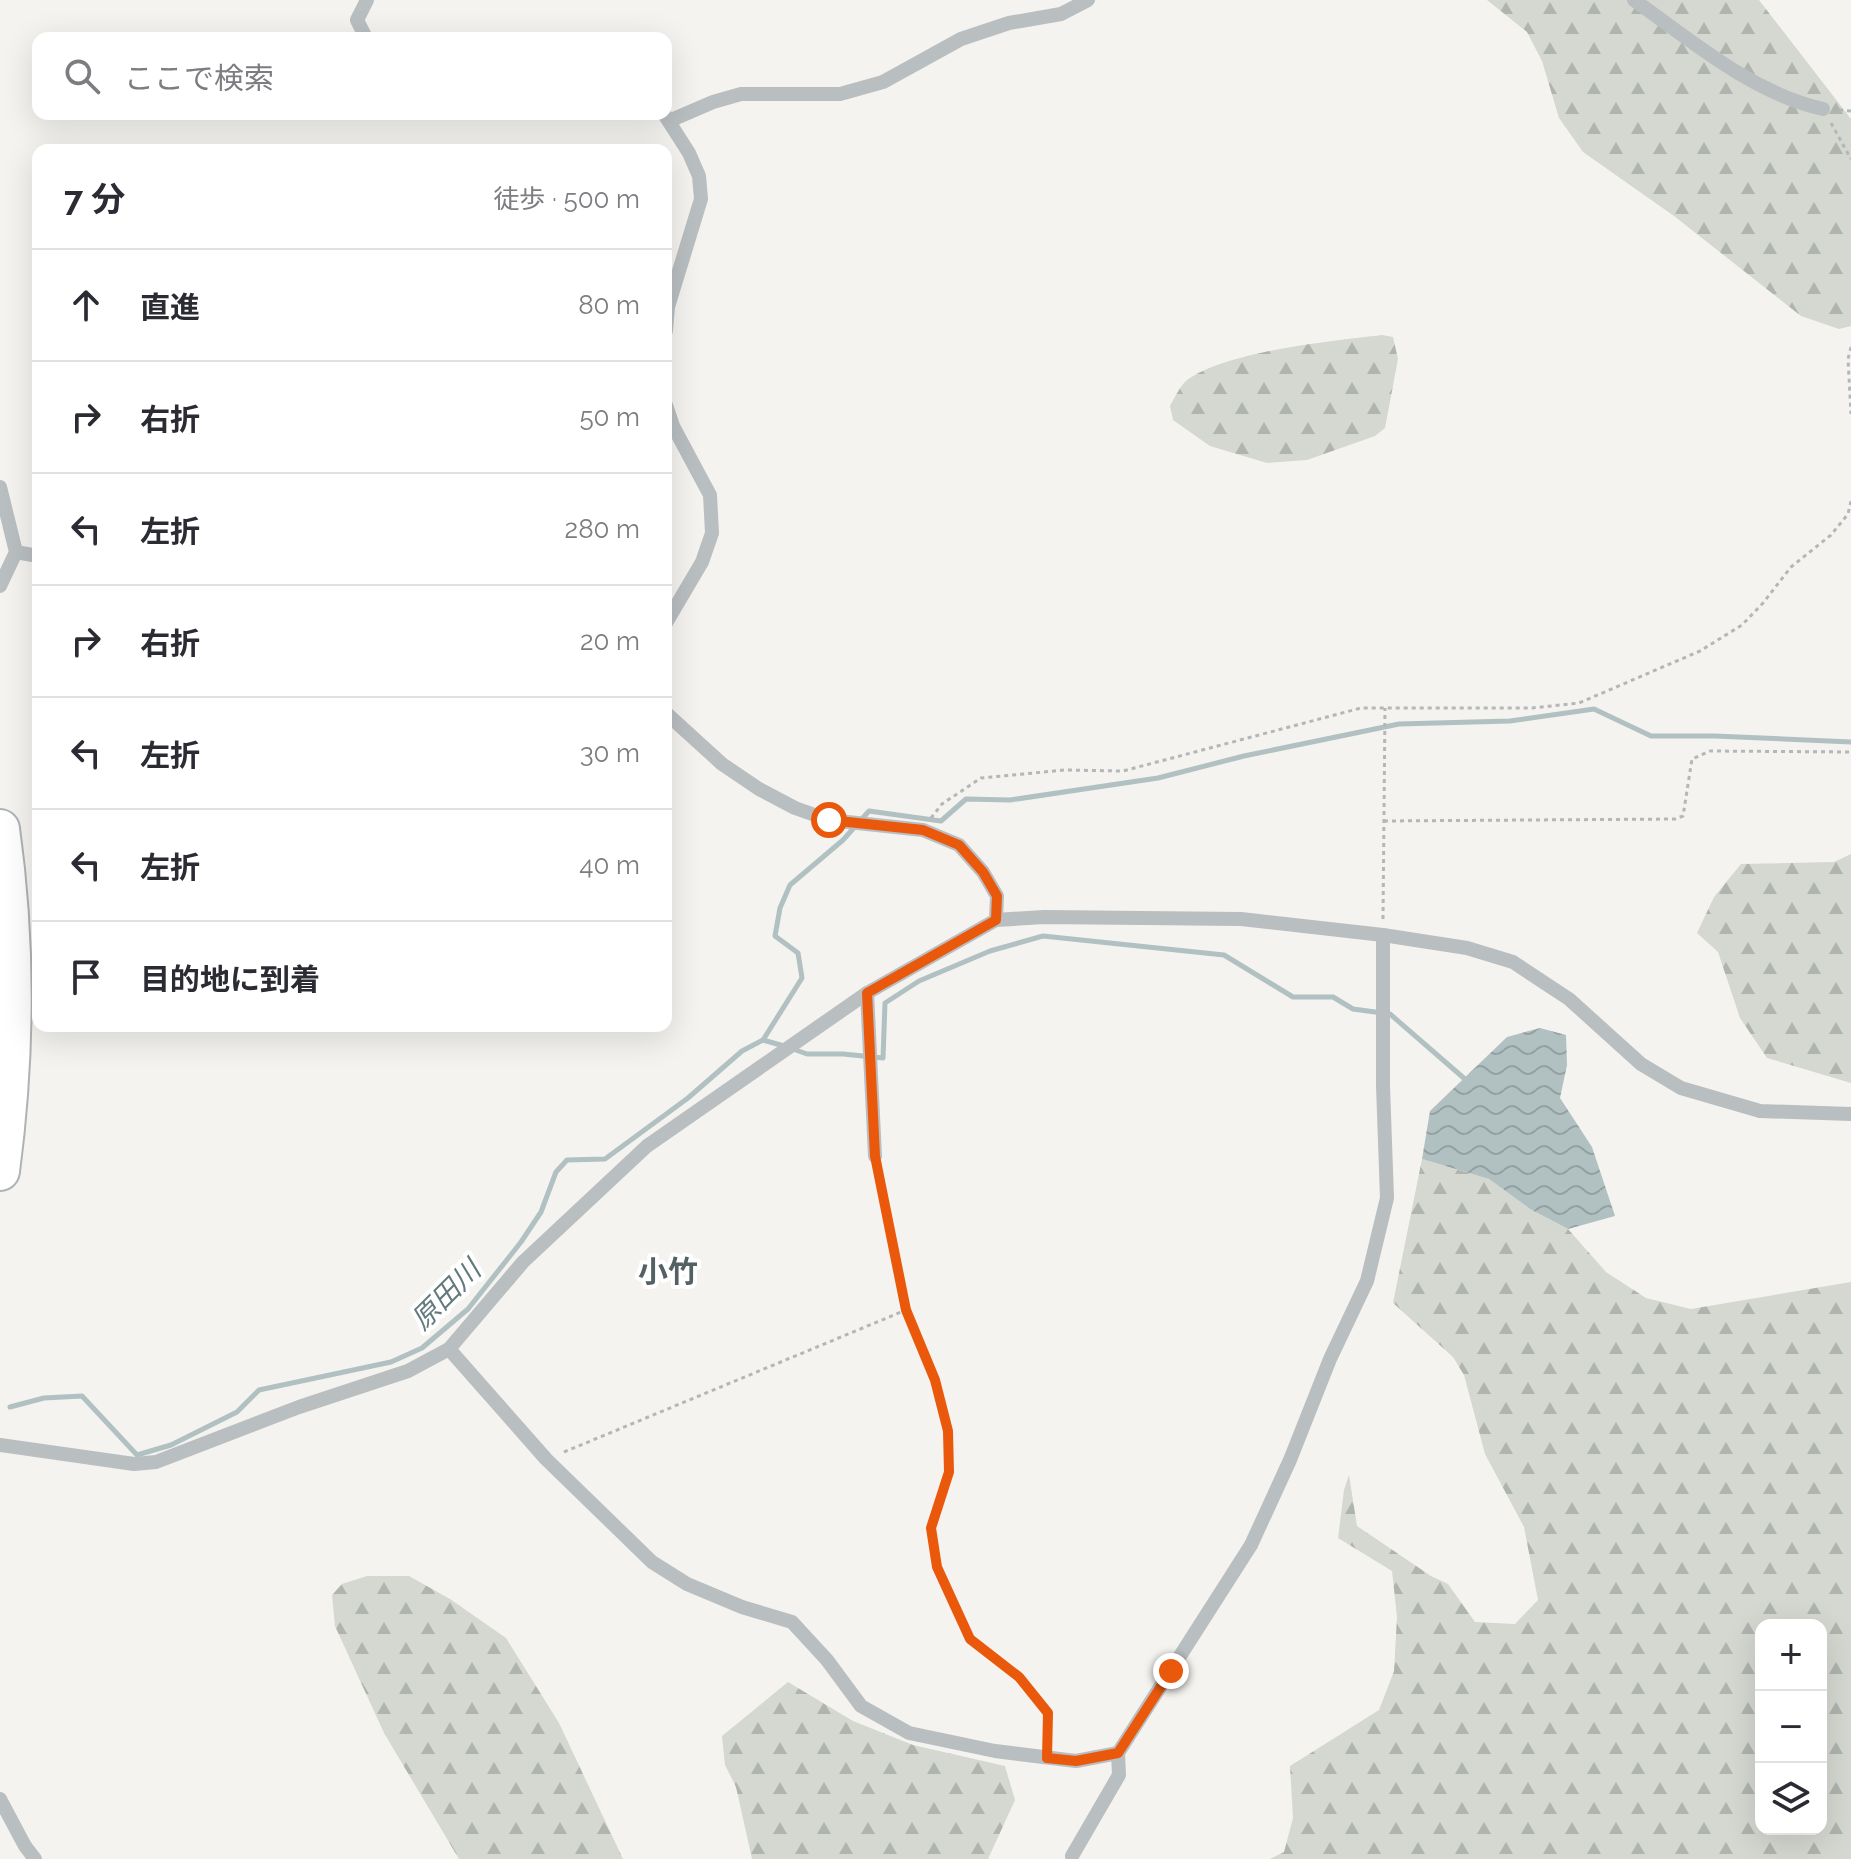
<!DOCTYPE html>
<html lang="ja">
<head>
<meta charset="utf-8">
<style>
  :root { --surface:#fff; --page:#f7f7f7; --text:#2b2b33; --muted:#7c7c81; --line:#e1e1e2 }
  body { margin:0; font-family:Raleway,"Noto Sans JP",sans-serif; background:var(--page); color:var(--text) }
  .controls { position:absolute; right:24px; bottom:24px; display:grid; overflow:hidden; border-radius:16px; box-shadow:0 8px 32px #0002 }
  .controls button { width:72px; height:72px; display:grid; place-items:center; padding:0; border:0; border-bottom:2px solid var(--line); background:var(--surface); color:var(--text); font:40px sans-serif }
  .stop { position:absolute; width:24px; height:24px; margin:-18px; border:6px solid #ea580c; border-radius:50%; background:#fff }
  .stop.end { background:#ea580c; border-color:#fff; box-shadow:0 2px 8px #0008 }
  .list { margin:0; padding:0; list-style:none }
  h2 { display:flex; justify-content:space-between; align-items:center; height:104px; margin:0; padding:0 32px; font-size:34px }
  h2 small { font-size:26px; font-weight:400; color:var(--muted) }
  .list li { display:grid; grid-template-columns:52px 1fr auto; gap:24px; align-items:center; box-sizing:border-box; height:112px; padding:0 32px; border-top:2px solid var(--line) }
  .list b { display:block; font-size:30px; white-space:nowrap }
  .list em { font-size:26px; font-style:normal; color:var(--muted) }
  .icon { flex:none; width:44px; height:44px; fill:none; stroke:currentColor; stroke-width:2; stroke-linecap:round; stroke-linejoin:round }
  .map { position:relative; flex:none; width:1851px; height:1859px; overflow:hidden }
  .search { position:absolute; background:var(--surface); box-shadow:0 8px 32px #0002; left:32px; top:32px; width:640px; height:88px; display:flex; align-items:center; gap:20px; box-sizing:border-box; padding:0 28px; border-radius:16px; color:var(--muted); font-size:30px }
  .panel { position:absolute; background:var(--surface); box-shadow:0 8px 32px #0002; left:32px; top:144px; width:640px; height:888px; border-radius:16px }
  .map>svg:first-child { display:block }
  .forest { fill:url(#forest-firs); fill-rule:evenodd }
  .water { fill:url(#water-waves) }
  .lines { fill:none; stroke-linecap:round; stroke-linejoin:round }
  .stream { stroke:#b1c0c1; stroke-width:5 }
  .highway-casing { stroke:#afb3b5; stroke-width:42 }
  .path { stroke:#b3b7b8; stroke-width:3; stroke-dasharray:4 4; stroke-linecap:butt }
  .minor { stroke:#b9bec0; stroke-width:14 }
  .highway { stroke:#fff; stroke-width:38 }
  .route { stroke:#ea580c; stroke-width:10 }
  .labels { text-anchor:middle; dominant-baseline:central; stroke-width:8; stroke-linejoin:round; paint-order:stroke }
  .water-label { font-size:28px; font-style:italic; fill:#627a7b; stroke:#fff }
  .quarter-label { font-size:30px; font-weight:bold; fill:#536064; stroke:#fff }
</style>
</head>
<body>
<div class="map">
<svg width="1851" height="1859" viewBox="0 0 1851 1859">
  <defs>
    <pattern id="forest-firs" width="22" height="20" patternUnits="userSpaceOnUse" patternTransform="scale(2)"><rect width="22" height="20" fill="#d4d8d0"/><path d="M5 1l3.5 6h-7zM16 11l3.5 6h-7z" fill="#b0b4ae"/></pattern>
    <pattern id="water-waves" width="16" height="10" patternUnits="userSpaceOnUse" patternTransform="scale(2)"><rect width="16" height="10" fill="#b1c0c1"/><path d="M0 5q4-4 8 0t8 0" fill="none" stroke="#94a1a2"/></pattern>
  </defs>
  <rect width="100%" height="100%" fill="#f4f3f0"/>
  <g class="forest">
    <path d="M1487 0H1759L1851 119V326L1839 329 1801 316 1674 216 1583 152 1559 118 1542 61 1527 32Z"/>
    <path d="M1382 335 1393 337 1398 359 1385 428 1375 436 1307 460 1267 463 1210 446 1173 420 1170 406C1175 397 1180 386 1187 380 1228 351 1331 341 1382 335Z"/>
    <path d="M1851 854V1083L1767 1058 1740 1018 1718 952 1697 933 1714 897 1741 864 1834 862Z"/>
    <path d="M1422 1159 1489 1179 1530 1209 1568 1229 1606 1272 1646 1298 1691 1309 1851 1282V1859H1270L1284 1852 1293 1818 1290 1766 1379 1710 1394 1671 1397 1617 1392 1571 1338 1538 1344 1490 1349 1475 1357 1526 1431 1576 1448 1584 1475 1622 1515 1624 1538 1600 1524 1527 1485 1454 1464 1375 1453 1357 1393 1303ZM1761 1625H1821V1829H1761Z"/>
    <path d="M367 1576H409L450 1599 506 1638 559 1723 623 1859H459L384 1733 335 1626 332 1595 342 1584Z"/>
    <path d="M788 1682 853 1721 913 1745 1005 1766 1015 1800 988 1859H752L736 1787 725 1765 722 1736Z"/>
  </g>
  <path class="water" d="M1540 1028 1566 1035 1567 1065 1560 1098 1592 1147 1615 1216 1568 1229 1530 1209 1489 1179 1422 1159 1430 1111 1507 1037Z"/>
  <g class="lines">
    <g class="stream">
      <path d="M763 1040 784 1046"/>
      <path d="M793 1049 807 1054H843L883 1058 885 1003 919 981 990 951 1043 936 1224 955 1293 997H1333L1353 1009 1390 1014 1466 1080"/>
      <path d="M10 1407 44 1398 82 1396 137 1455 171 1445 237 1412 259 1390 391 1362 422 1348 468 1309 521 1242 541 1212 556 1172 567 1160 605 1159 688 1098 742 1051 763 1040 802 978 798 953 775 936 780 908 790 885 843 840 869 811 941 821 966 799 1010 800 1158 778 1244 756 1399 724 1510 721 1594 709 1651 736H1715L1851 742"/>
    </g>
    <defs>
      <path id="highway" d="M0 829C16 942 15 1058 0 1171"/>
    </defs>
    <use href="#highway" class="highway-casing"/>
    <g class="path">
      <path d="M1839 110 1851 111"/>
      <path d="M1831 123 1851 159"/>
      <path d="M1851 347 1848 359 1851 414"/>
      <path d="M931 818 942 804 981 778 1065 770 1123 771 1361 708H1532L1579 703 1700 651 1742 625 1763 603 1791 567 1831 535 1848 514 1851 501"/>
      <path d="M1384 821 1675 819 1683 816 1692 759 1710 751 1851 752"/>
      <path d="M1383 919 1385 708"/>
      <path d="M878 1172 906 1310 935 1380 948 1431 949 1472 931 1528 937 1567 970 1639 1019 1677 1048 1713 1047 1742"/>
      <path d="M564 1452 906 1310"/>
    </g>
    <g class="minor">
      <path d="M1634 0C1692 41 1752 93 1823 109"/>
      <path d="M366 38 357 20 367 0"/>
      <path d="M664 114 689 153 699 176 701 199 668 307 666 331"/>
      <path d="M669 121 713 102 741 94H840L883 82 961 39 1009 23 1061 14 1088 0"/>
      <path d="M666 405 673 426 710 495 712 533 702 562 666 623"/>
      <path d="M0 487 16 552 0 586"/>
      <path d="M16 552 38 556"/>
      <path d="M666 713 722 764 759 789 795 808 829 820 923 830 959 845 983 872 997 896 996 920"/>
      <path d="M867 993 875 1156"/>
      <path d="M449 1349 546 1459 652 1562 687 1584 742 1607 792 1622 827 1660 861 1706 909 1733 995 1751 1076 1761 1118 1753"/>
      <path d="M0 1445 134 1464 156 1462 299 1407 408 1371 449 1349 523 1262 647 1146 867 993 996 920 1044 917 1241 919 1383 935 1467 948 1513 962 1569 999 1641 1064 1681 1088 1760 1111 1851 1114"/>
      <path d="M0 1799 25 1846 35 1859"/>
      <path d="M1072 1856 1119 1775 1118 1753 1251 1545 1290 1460 1330 1359 1367 1281 1387 1198 1383 1086V935"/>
    </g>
    <use href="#highway" class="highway"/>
  </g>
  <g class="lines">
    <path class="route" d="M829 820 923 830 959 845 983 872 997 896 996 920 867 993 875 1156 906 1310 935 1380 948 1431 949 1472 931 1528 937 1567 970 1639 1019 1677 1048 1713 1047 1758 1076 1761 1118 1753 1171 1671"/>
  </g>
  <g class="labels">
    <g class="water-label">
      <text transform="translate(446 1295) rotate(-45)">原田川</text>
    </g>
    <g class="quarter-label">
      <text x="668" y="1271">小竹</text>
    </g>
  </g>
</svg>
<div class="controls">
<button>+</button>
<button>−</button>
<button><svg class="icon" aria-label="layers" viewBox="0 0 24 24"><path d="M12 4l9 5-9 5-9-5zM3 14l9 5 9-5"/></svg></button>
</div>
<div class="stop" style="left:829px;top:820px"></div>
<div class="stop end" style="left:1171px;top:1671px"></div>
<div class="search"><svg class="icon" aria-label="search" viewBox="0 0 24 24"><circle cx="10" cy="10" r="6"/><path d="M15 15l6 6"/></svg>ここで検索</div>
<section class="panel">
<h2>7 分<small>徒歩 · 500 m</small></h2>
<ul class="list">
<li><svg class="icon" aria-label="ahead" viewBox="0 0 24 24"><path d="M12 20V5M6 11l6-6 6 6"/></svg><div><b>直進</b></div><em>80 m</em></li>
<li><svg class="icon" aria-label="right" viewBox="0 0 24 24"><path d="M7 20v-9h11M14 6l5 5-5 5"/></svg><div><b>右折</b></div><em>50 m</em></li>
<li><svg class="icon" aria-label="left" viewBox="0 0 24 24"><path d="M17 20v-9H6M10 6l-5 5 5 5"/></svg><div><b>左折</b></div><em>280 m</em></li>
<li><svg class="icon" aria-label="right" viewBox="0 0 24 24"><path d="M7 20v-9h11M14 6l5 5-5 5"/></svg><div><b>右折</b></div><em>20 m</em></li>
<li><svg class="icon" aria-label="left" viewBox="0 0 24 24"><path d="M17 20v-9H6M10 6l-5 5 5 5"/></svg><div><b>左折</b></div><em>30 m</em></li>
<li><svg class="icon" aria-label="left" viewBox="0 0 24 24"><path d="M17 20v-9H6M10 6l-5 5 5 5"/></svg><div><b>左折</b></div><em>40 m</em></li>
<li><svg class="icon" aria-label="arrive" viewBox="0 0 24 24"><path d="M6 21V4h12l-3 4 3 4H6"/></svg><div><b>目的地に到着</b></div></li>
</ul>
</section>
</div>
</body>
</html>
